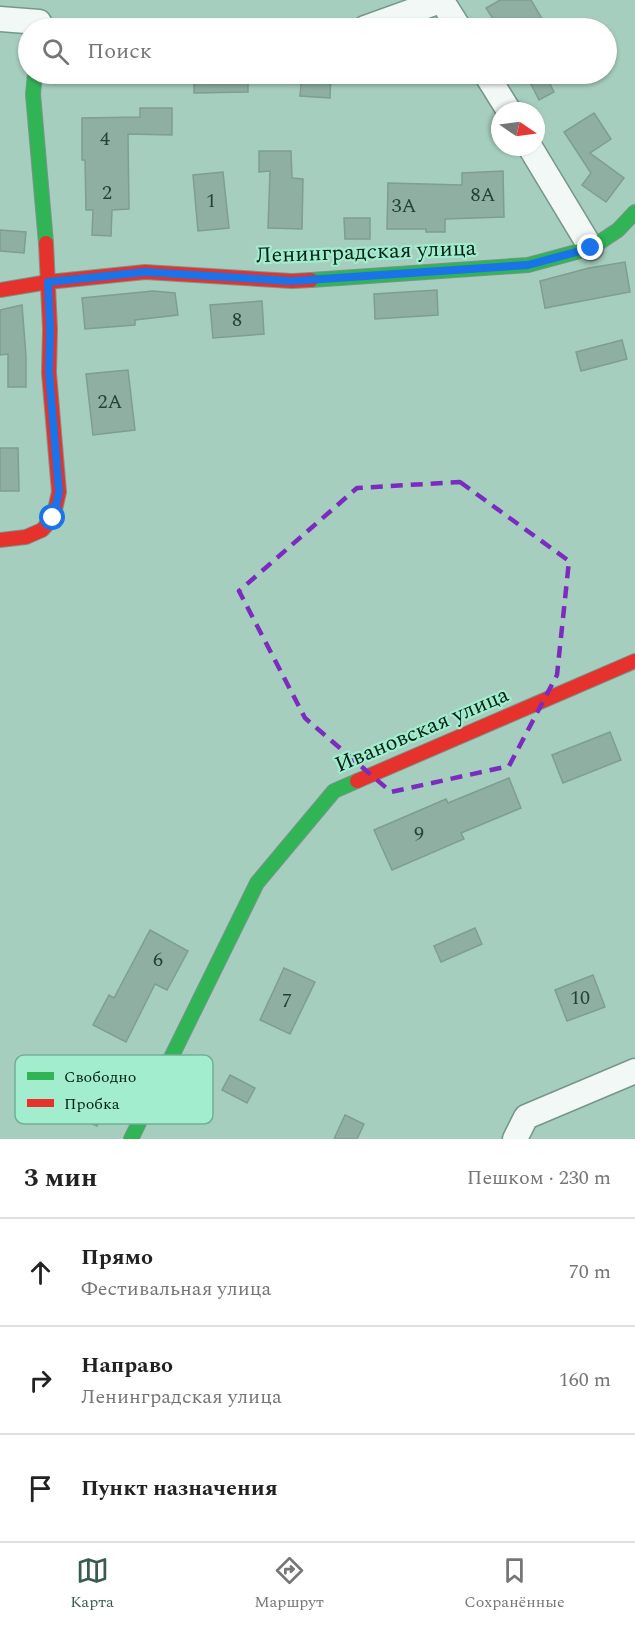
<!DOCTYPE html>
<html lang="ru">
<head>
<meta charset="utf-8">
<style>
  :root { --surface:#fff; --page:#f6f6f6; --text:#222; --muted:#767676; --line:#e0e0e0; --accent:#3a5c4f }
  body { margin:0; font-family:Spectral,serif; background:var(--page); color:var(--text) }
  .compass { position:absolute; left:491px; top:102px; width:54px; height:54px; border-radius:50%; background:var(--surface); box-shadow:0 2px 4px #0004; rotate:103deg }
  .stop { position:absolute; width:18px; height:18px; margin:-14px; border:4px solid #1a73e8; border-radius:50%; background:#fff }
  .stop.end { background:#1a73e8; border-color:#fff; box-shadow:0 2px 6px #0008 }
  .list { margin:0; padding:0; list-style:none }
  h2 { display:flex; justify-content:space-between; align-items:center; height:78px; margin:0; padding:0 24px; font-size:26px }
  h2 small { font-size:20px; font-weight:400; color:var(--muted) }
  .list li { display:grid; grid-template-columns:39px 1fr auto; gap:18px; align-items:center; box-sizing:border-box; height:108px; padding:0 24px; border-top:2px solid var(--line) }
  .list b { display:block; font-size:22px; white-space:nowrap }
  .list p { margin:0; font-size:20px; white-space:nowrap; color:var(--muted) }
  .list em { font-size:20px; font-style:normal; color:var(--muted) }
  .icon { flex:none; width:33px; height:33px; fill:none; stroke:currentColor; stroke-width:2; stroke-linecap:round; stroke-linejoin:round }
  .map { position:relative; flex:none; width:635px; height:1139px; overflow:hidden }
  .search { position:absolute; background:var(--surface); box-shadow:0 2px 4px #0004; left:18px; right:18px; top:18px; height:66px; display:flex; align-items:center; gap:15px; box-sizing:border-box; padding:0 21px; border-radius:33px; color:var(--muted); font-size:22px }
  .sheet { height:402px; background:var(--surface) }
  nav { display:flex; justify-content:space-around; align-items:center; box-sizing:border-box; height:84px; border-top:2px solid var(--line); background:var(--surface); font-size:16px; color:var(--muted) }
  nav a { display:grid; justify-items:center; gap:3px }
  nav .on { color:var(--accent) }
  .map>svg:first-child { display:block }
  .building { fill:#8eafa1; stroke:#7d9e91; stroke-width:1.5 }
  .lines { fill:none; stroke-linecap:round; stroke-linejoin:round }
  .street-casing { stroke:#76968a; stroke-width:27 }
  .fast-casing { stroke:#76968a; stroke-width:16 }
  .jam-casing { stroke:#76968a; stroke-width:16 }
  .street { stroke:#f2f8f5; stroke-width:24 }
  .fast { stroke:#30b455; stroke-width:14 }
  .jam { stroke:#e5322d; stroke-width:14 }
  .route { stroke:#1a73e8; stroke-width:8 }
  .marked { fill:none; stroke:#7b2cbf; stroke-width:4.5; stroke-dasharray:12 8; stroke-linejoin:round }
  .labels { text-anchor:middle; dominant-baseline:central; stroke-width:4.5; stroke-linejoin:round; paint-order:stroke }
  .number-label { font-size:20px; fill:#244236 }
  .street-label { font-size:22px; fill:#001e13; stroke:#a1edce }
  .key { fill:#a1edce; stroke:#71af96; stroke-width:1.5 }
  .key-label { font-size:16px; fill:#001e13 }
</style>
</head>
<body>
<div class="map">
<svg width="635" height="1139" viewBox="0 0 635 1139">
  <rect width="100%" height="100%" fill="#a6cebe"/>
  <g class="building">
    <path d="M500 0H531L544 22 534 28H499L486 8Z"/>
    <path d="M194 74H248V92L194 93Z"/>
    <path d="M302 74H331L330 98 300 96Z"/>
    <path d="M542 74H545L554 92 539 100 529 80Z"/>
    <path d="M140 108H172V135L128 134 129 209 112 210 111 236 92 235 93 210H86L85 160H82V118L140 117Z"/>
    <path d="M594 113 611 139 590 153 624 178 606 202 582 185 591 173 564 132Z"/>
    <path d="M259 151H291L292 178 303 179 302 229 268 228 270 171 259 172Z"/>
    <path d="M503 171 504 217 445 219V232H426V229H387L388 183 462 185V173Z"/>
    <path d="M223 172 229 228 198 231 193 175Z"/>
    <path d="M344 218H370V239H345Z"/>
    <path d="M0 230 26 232 24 253 0 251Z"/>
    <path d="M625 262 630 292 545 308 540 281 589 268Z"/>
    <path d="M437 290 438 315 375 319 374 294Z"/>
    <path d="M153 291 175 293 178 315 135 320V325L85 329 82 298Z"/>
    <path d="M262 301 264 334 213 338 210 305Z"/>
    <path d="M22 305 26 356V387H8V354L0 355V310Z"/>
    <path d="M622 340 627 359 581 371 576 352Z"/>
    <path d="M128 370 135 430 93 435 86 374Z"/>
    <path d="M0 448H18L19 491H0Z"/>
    <path d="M610 732 621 760 563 783 552 755Z"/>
    <path d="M509 778 521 808 461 833 464 839 392 870 374 830 446 799 448 803Z"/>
    <path d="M475 928 482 944 441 962 434 946Z"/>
    <path d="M150 930 188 951 167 990 155 984 126 1042 93 1025 109 995 114 998Z"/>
    <path d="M284 968 315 982 290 1034 260 1020Z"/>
    <path d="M593 975 605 1007 567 1021 555 990Z"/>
    <path d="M71 1059 118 1079 97 1126 50 1106Z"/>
    <path d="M230 1075 255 1088 247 1103 222 1090Z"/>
    <path d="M345 1115 364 1124 357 1139H334Z"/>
  </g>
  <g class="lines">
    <defs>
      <g id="street">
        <path d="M442 1 459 28"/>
        <path d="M0 19 39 22"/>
        <path d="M365 28 443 0"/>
        <path d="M486 74 509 111"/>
        <path d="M530 147 591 248"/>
        <path d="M515 1139 526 1117 635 1071"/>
      </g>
      <g id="fast">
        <path d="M35 74 33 94 46 243"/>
        <path d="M311 280 528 265 591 248 618 230 635 212"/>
        <path d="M131 1139 257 883 334 791 357 781"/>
      </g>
      <g id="jam">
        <path d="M0 290 48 282 145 272 292 281 311 280"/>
        <path d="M0 540 26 537 42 530 53 518 59 492 49 373 50 329 46 243"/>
        <path d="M357 781 635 661"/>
      </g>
    </defs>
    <use href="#street" class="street-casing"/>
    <use href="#fast" class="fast-casing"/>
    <use href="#jam" class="jam-casing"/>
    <use href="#street" class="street"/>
    <use href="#fast" class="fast"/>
    <use href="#jam" class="jam"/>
  </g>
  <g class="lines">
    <path class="route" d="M53 518 59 492 49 373 50 329 48 282 145 272 292 281 528 265 591 248"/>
  </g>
  <path class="marked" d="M460 482 569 561 557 675 509 766 391 792 305 718 239 591 357 488Z"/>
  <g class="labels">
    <g class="number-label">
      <text x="105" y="139">4</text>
      <text x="107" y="193">2</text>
      <text x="483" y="195">8А</text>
      <text x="211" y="201">1</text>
      <text x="404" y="206">3А</text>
      <text x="237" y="320">8</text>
      <text x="110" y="402">2А</text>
      <text x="419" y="834">9</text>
      <text x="158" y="960">6</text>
      <text x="580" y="998">10</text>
      <text x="287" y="1001">7</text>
    </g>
    <g class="street-label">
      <text transform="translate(366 252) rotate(-2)">Ленинградская улица</text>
      <text transform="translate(422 730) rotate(-23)">Ивановская улица</text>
    </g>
  </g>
  <rect x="15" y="1055" width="198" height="69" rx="9" class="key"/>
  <rect x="27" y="1072" width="27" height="8" fill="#30b455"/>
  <rect x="27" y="1099" width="27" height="8" fill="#e5322d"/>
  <g class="key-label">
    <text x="64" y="1082">Свободно</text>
    <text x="64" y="1109">Пробка</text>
  </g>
</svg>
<svg class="compass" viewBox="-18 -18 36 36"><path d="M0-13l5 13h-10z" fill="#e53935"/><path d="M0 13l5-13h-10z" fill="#767676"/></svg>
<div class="stop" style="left:53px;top:518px"></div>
<div class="stop end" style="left:591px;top:248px"></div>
<div class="search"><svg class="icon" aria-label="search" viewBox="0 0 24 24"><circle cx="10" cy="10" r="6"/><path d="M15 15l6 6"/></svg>Поиск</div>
</div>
<section class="sheet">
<h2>3 мин<small>Пешком · 230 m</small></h2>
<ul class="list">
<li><svg class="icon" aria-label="ahead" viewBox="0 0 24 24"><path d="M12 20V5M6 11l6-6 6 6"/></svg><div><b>Прямо</b><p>Фестивальная улица</p></div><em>70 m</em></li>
<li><svg class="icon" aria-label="right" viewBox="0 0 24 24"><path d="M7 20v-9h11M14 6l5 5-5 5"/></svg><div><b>Направо</b><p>Ленинградская улица</p></div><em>160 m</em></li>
<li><svg class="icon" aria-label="arrive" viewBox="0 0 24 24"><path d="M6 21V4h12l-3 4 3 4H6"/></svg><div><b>Пункт назначения</b></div></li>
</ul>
</section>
<nav>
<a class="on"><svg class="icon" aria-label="map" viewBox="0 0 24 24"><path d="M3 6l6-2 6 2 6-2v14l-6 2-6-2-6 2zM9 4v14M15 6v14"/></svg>Карта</a>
<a><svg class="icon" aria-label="directions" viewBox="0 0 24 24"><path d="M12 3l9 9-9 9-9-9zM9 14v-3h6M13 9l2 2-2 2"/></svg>Маршрут</a>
<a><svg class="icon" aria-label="saved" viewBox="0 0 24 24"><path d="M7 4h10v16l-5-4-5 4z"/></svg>Сохранённые</a>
</nav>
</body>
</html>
